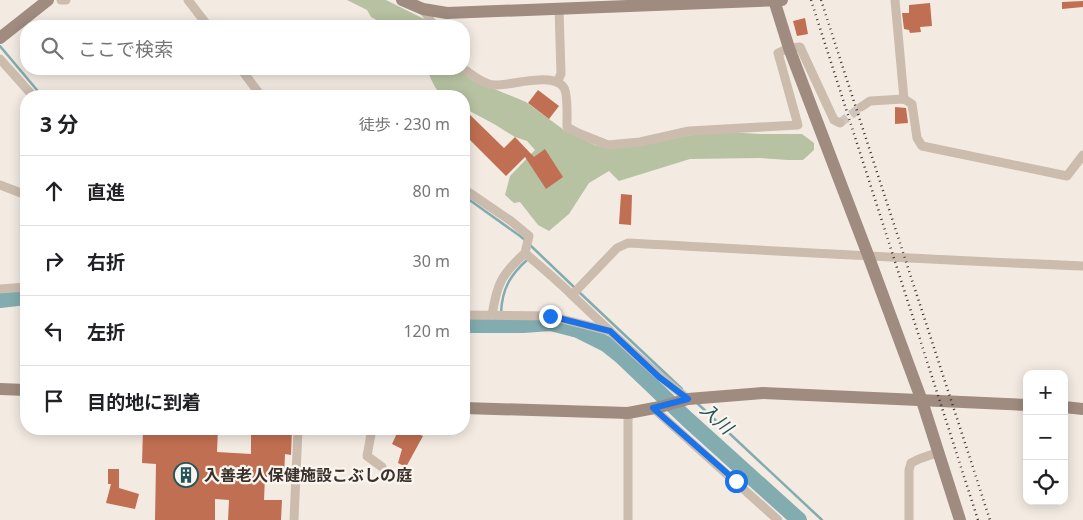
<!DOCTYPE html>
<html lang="ja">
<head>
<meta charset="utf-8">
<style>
  :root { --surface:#fff; --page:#f6f6f6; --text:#202124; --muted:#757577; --line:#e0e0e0 }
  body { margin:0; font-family:"Noto Sans","Noto Sans JP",sans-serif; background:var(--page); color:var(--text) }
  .controls { position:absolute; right:15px; bottom:15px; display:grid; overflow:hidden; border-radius:10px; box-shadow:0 2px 12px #0003 }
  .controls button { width:45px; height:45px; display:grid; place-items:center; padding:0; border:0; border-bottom:1px solid var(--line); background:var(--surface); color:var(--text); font:25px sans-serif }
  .stop { position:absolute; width:15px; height:15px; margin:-11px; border:4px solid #1a73e8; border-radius:50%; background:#fff }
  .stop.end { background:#1a73e8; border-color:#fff; box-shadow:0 1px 5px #0008 }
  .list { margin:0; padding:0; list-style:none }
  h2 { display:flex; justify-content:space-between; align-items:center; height:65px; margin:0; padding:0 20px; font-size:21px }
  h2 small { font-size:16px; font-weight:400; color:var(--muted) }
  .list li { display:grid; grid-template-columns:32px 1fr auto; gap:15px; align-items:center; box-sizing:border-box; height:70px; padding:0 20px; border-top:1px solid var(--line) }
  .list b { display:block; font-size:19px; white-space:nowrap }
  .list em { font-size:16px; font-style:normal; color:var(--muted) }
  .icon { flex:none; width:28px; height:28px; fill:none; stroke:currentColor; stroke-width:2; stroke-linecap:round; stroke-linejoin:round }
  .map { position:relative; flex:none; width:1083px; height:520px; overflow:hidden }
  .search { position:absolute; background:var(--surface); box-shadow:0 2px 12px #0003; left:20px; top:20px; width:450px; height:55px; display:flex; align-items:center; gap:12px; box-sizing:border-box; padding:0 18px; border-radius:20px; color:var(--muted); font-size:19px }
  .panel { position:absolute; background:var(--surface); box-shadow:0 2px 12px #0003; left:20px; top:90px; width:450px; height:345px; border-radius:20px }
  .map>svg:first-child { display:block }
  .green { fill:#b7c2a2 }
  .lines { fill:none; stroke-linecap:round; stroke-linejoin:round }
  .stream { stroke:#82acaf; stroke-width:2.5 }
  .river { stroke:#82acaf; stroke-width:16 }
  .building { fill:#c06f52 }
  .street-tunnel { stroke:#cec6be; stroke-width:9; stroke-dasharray:9 4.5; stroke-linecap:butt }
  .street { stroke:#cbbcae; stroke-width:9 }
  .secondary { stroke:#9f8b7f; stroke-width:12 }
  .rail { stroke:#3a312c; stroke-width:2.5; stroke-dasharray:1 4; stroke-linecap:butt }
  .route { stroke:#1a73e8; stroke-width:6 }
  .labels { text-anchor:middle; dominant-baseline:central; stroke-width:4.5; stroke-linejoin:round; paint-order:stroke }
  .poi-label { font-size:16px; font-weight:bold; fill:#3a312c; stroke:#faf5ef; text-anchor:start }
  .water-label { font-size:18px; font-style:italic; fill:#23555a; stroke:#faf5ef }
</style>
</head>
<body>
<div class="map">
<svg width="1083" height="520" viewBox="0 0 1083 520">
  <rect width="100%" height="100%" fill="#f3ebe2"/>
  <g class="green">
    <path d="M347 0H386L426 20 431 26H388L371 17 367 10Z"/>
    <path d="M420 69H458L475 81 526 102 564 130 595 145 609 149 644 145 691 135 727 132 760 134H802L814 143V150L803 160H788L760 158 690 159 619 181 609 171 589 183 569 214 549 231 538 225 520 202 514 203 505 195 510 176 535 150 527 141 515 137 494 124 464 108V96C438 96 438 95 428 72Z"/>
  </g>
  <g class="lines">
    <g class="stream">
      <path d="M0 46 42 96"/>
      <path d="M464 196 520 236 526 241"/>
      <path d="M530 245 575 288"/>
      <path d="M579 292 682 389"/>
      <path d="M501 313C502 289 510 275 528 259"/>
      <path d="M501 325V318"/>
      <path d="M697 403 822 520"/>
    </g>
    <g class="river">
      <path d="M0 300 26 297"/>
      <path d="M464 325H523L551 323 578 330 606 344 621 356 687 419 799 520"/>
    </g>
  </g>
  <g class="building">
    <path d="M1083 1V7L1062 9V2Z"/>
    <path d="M930 3 932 26 920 27 921 32 910 33 909 30 904 29 902 13H909V5Z"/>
    <path d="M805 18 808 34 797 36 793 21Z"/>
    <path d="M538 90 559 106 549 119 528 103Z"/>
    <path d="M895 107 906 108 908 123 895 124Z"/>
    <path d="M464 109 504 148 515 137 534 157 545 149 563 177 546 189 525 157 506 176 464 134Z"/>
    <path d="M621 194 632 195 631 225 619 224Z"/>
    <path d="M143 429H218L217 452 251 454V432L254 429H292L291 455 285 454 284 477H265L264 500H282L281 520H228L229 500 215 499V520H155L156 464 142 463Z"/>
    <path d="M399 429H405L423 436 406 467 398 463 402 449 392 444Z"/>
    <path d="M108 469H119V488L139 494 135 509 106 503 111 484H108Z"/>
  </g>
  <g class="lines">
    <path class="street-tunnel" d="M840 123 861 107"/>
    <g class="street">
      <path d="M61 0H66"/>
      <path d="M188 0 208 26"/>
      <path d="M895 0 904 99"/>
      <path d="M423 9 434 26"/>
      <path d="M0 59 33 96"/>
      <path d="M241 69 261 96"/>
      <path d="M464 69C472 75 483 84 494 85 511 86 554 71 564 88 568 94 567 119 567 127L578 133 608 145 640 142 689 131 798 125 778 53 789 48 800 47 834 120 840 123"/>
      <path d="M557 82 561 74 559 8"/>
      <path d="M861 107 870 101 904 99 912 104 917 138 922 146 1067 176 1083 155"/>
      <path d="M0 185 26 195"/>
      <path d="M464 189 511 221 529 236 525 253C541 267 558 281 573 296 611 332 647 367 688 399"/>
      <path d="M0 289 26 287"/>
      <path d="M572 295 617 248 628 243C780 251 931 260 1083 266"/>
      <path d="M464 315 550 316 609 331"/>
      <path d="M492 315C497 284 501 275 525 253"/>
      <path d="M653 408 778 520"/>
      <path d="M628 413V520"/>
      <path d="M372 429 367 456 382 467"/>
      <path d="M294 520 298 429"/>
      <path d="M909 520V470L911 463 919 459 939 452"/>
    </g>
    <g class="secondary">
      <path d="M402 0 423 9 447 13 782 0"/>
      <path d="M774 0 789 48 868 255 922 401 960 520"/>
      <path d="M0 38 48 0"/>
      <path d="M0 389 26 390"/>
      <path d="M1064 407 1083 409"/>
      <path d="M464 408 628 413 660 407 688 399 763 393 1027 405"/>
    </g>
    <g class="rail">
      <path d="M811 0 978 520"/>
      <path d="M821 0 990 520"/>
    </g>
  </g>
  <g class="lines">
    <path class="route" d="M550 316 610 331 659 377 688 399 653 408 736 481"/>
  </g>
  <defs>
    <symbol id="building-ring" viewBox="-11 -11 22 22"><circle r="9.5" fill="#faf5ef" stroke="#23555a" stroke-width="1.5"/><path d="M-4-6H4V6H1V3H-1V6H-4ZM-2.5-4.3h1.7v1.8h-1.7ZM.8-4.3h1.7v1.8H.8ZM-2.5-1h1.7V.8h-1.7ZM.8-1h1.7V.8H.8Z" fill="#23555a"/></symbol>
  </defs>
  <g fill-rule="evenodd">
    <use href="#building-ring" x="172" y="461" width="28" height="28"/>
  </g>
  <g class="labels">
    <g class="poi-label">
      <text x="204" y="475">入善老人保健施設こぶしの庭</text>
    </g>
    <g class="water-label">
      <text transform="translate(717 418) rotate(42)">入川</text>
    </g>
  </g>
</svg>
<div class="controls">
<button>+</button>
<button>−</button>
<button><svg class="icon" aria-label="locate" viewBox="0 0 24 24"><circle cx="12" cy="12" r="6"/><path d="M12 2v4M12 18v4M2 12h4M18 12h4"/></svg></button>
</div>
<div class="stop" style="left:736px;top:481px"></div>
<div class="stop end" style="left:550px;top:316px"></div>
<div class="search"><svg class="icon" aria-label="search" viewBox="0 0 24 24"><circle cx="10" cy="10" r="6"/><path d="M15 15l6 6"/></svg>ここで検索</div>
<section class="panel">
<h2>3 分<small>徒歩 · 230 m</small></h2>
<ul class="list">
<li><svg class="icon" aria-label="ahead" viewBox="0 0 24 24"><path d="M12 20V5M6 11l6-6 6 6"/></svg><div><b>直進</b></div><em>80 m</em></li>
<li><svg class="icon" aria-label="right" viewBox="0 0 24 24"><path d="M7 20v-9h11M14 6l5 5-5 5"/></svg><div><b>右折</b></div><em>30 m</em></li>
<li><svg class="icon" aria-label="left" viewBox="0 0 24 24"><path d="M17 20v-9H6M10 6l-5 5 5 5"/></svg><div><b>左折</b></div><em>120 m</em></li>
<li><svg class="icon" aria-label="arrive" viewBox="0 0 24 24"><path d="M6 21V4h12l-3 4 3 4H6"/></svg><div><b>目的地に到着</b></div></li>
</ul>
</section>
</div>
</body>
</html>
